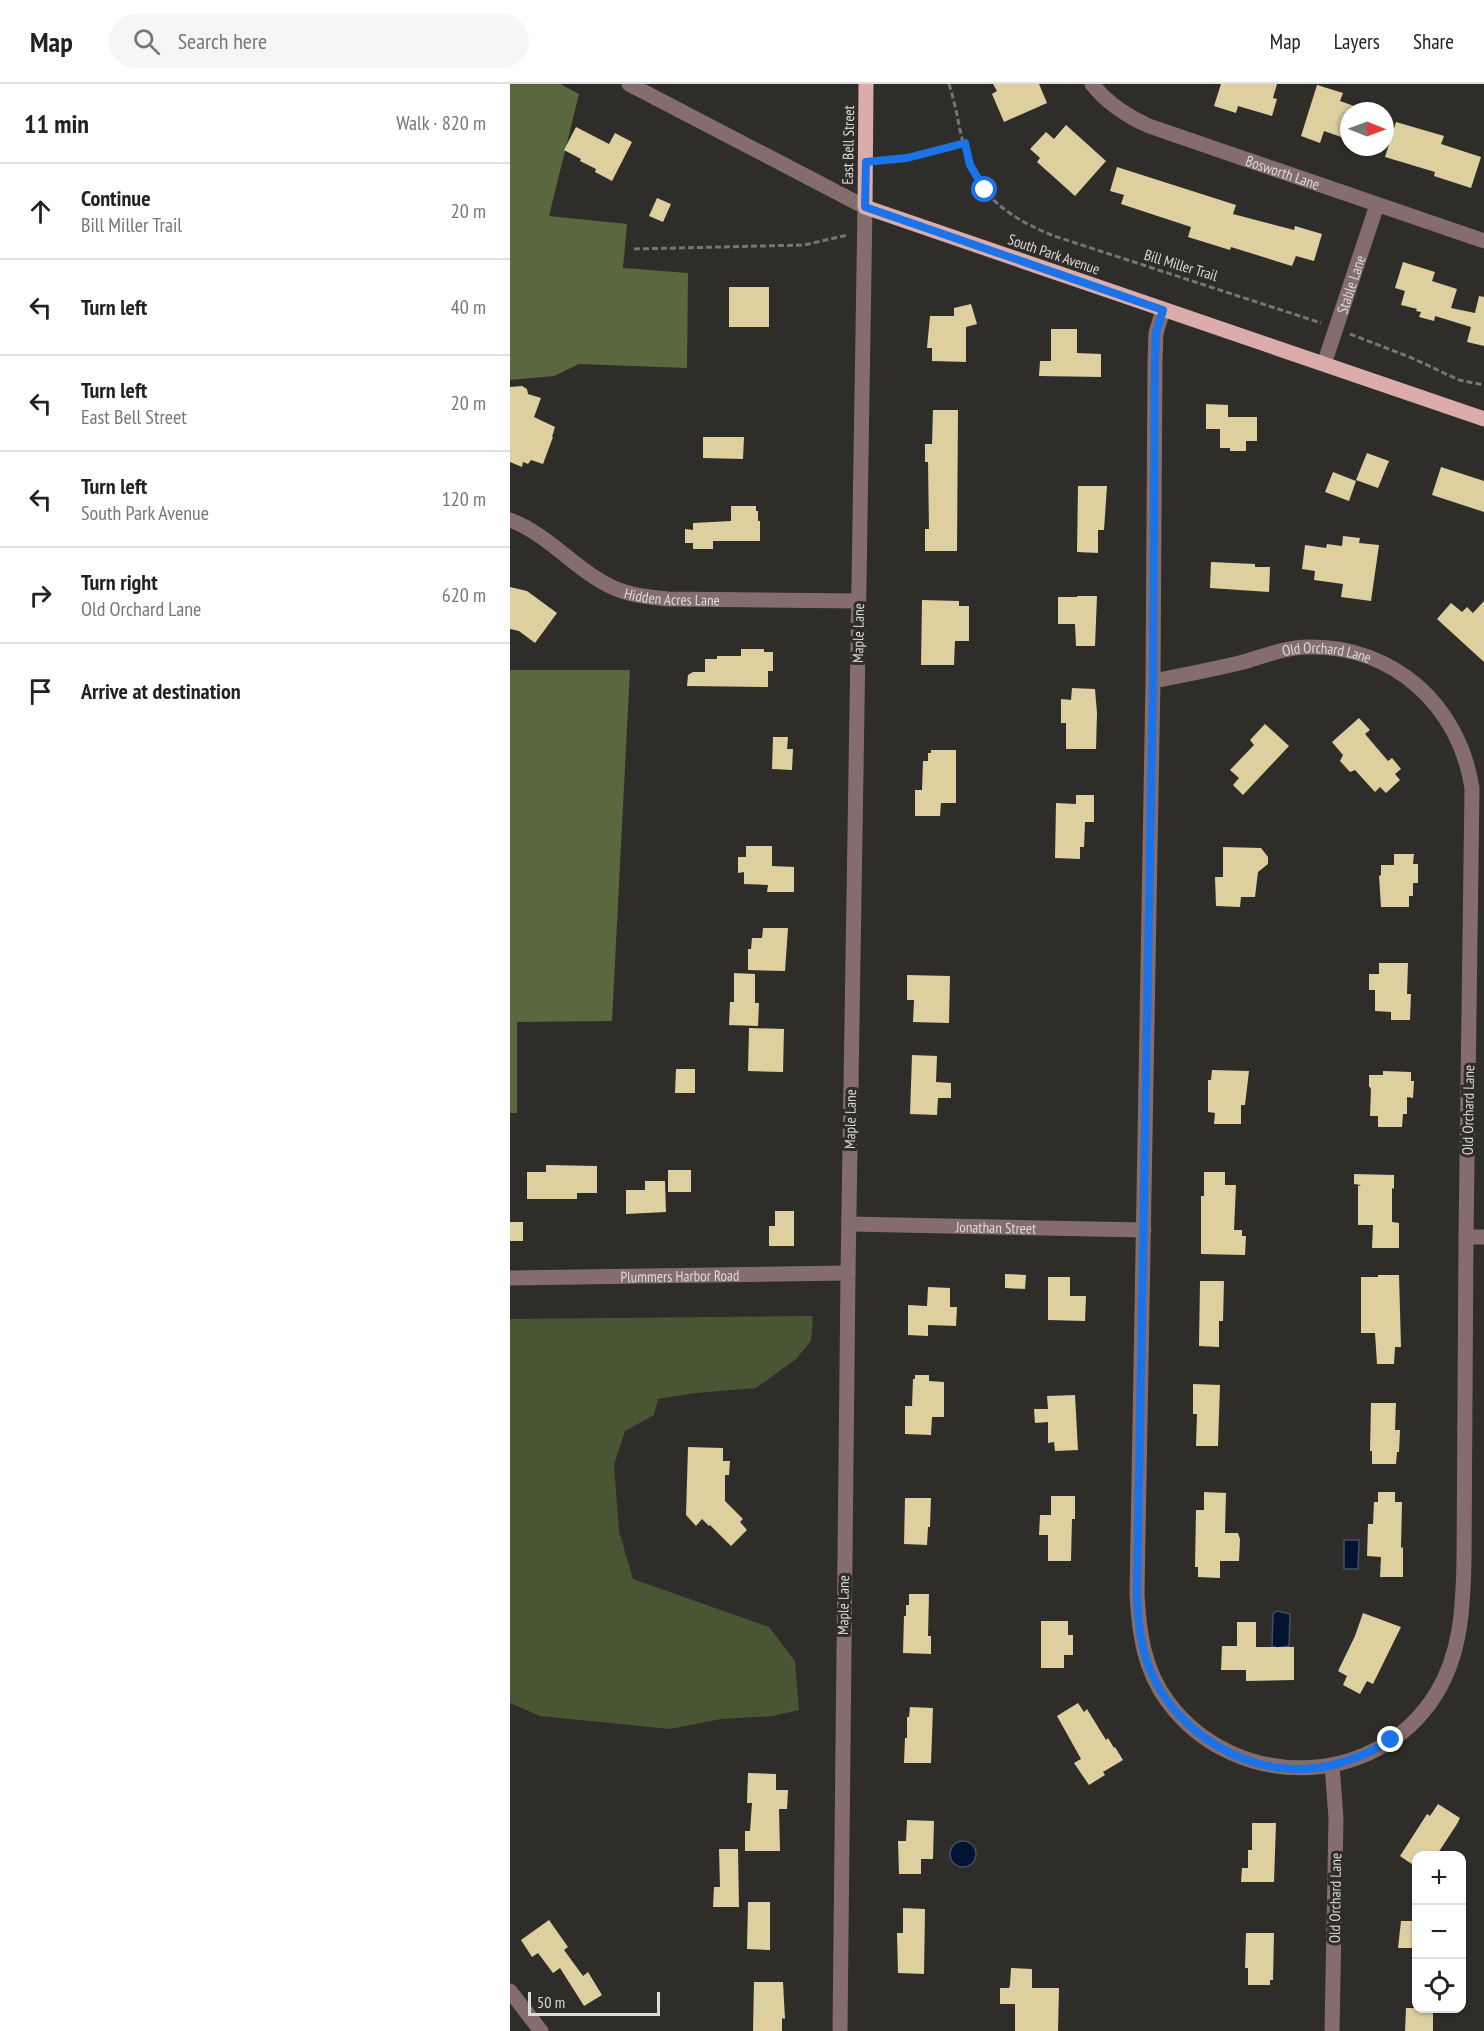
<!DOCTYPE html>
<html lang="en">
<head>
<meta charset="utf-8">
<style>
  :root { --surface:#fff; --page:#f6f6f6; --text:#222; --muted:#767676; --line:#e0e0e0 }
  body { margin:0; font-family:"PT Sans Narrow",sans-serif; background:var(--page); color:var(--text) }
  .controls { position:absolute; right:18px; bottom:18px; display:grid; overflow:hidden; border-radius:12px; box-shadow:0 2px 4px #0004 }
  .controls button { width:54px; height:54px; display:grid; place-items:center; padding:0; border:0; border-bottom:2px solid var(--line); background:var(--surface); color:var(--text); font:30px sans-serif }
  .compass { position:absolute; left:830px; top:18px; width:54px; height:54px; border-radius:50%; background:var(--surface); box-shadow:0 2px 4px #0004; rotate:91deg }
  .scale { position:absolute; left:18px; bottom:15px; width:132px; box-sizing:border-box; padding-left:6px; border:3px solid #dcdbd9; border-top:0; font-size:16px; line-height:21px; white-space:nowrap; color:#dcdbd9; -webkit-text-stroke:4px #2e2d29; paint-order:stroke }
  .stop { position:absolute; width:18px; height:18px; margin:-14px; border:4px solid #1a73e8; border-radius:50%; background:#fff }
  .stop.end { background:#1a73e8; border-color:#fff; box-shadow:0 2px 6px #0008 }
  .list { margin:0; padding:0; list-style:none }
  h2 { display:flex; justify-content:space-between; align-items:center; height:78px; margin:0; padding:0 24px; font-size:26px }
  h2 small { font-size:20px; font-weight:400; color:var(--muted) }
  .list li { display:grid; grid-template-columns:39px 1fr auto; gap:18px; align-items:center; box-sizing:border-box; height:96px; padding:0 24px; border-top:2px solid var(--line) }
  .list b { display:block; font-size:22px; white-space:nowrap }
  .list p { margin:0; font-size:20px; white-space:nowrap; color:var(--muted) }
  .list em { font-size:20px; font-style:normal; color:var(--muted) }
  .icon { flex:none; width:33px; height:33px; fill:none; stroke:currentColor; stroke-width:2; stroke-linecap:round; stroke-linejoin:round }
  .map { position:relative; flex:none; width:974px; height:1947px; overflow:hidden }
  header { display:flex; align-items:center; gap:36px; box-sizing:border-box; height:84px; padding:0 30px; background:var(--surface); border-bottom:2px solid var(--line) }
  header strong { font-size:28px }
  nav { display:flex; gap:33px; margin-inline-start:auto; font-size:21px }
  .search { width:420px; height:54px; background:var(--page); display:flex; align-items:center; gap:15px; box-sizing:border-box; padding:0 21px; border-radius:33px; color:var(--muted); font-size:22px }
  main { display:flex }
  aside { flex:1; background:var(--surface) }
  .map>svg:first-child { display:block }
  .green { fill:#495633 }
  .forest { fill:#59683e }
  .water { fill:#011432; stroke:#435064; stroke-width:1.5 }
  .building { fill:#decf9f }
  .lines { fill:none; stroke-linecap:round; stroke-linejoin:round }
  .path { stroke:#767572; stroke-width:3; stroke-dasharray:6 3; stroke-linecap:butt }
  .minor { stroke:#846d6c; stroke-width:15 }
  .major { stroke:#dbacaa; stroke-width:15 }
  .route { stroke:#1a73e8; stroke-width:8 }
  .labels { text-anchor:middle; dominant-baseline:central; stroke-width:6; stroke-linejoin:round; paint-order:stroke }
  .street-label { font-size:15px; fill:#dcdbd9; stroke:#2e2d29 }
</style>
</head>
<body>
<header>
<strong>Map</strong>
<div class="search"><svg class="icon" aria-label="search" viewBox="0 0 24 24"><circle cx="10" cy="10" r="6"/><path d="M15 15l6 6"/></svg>Search here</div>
<nav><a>Map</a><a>Layers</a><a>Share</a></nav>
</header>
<main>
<aside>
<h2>11 min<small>Walk · 820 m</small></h2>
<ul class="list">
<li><svg class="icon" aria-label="ahead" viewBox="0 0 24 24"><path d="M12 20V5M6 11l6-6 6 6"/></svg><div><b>Continue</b><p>Bill Miller Trail</p></div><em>20 m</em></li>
<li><svg class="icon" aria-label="left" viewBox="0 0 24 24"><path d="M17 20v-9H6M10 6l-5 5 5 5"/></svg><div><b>Turn left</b></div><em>40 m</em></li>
<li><svg class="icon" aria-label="left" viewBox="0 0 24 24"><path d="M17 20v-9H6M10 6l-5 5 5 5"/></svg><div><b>Turn left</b><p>East Bell Street</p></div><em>20 m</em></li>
<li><svg class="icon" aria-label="left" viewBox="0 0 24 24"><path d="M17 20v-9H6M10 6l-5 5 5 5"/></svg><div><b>Turn left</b><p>South Park Avenue</p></div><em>120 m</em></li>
<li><svg class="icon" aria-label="right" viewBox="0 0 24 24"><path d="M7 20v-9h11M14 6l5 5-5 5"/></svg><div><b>Turn right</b><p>Old Orchard Lane</p></div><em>620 m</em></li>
<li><svg class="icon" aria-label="arrive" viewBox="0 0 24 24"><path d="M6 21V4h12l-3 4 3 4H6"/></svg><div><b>Arrive at destination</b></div></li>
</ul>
</aside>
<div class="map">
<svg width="974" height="1947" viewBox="0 0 974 1947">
  <rect width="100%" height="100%" fill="#2e2d29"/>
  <path class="green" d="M303 1232 301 1257 286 1275 246 1304 186 1309 148 1315 144 1331 115 1347 104 1381 109 1447 123 1495 259 1543 285 1577 289 1626 263 1632 211 1635 160 1645 30 1632 0 1619V1235Z"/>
  <g class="forest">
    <path d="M0 0H50L69 10 39 132 117 140 113 184 178 189 177 284 69 280 44 292 0 296Z"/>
    <path d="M0 586H120L102 937 7 938V1029H0Z"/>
  </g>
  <g class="water">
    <path d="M834 1456H849L848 1485H834Z"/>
    <path d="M767 1527 780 1530 779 1562 767 1564 762 1562 763 1530Z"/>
    <circle cx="453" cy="1770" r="13"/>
  </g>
  <g class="building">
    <path d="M483 0H529L537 19 494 38 482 10 487 7Z"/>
    <path d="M711 0H767L763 14 767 15 762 32 728 22 726 29 704 22Z"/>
    <path d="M807 1 833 9 830 17 844 22 842 27H839V38L834 54 814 47 810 59 791 52Z"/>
    <path d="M886 38 934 52 931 60 971 73 961 104 924 92 925 88 875 73Z"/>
    <path d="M556 41 596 77 565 112 527 78 530 74 520 65 536 48 544 55Z"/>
    <path d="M66 43 99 60 105 49 122 58 102 97 85 88 86 85 70 77 71 75 54 66Z"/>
    <path d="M607 83 726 121 723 130 784 146 785 142 812 150 804 177 786 172 782 182 721 163 720 166 678 153 681 143 611 120 614 111 600 107Z"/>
    <path d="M147 114 161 120 153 138 139 132Z"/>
    <path d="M893 178 925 188 922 197 947 205 941 224 965 229 969 212 974 213V262L957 258 961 243 925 232 924 237 909 233 911 228 906 227 907 225 891 221 895 207 885 204Z"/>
    <rect x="219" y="203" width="40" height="40"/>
    <path d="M461 220 467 240 456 243V278L422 277V264H417L420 232H444V224Z"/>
    <path d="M541 245H567V269L591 270V293L529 292 530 277H541Z"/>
    <path d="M12 302 17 305 18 310 31 314 24 333 45 343 42 353H43L33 380 21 376 18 380 13 378 12 383 0 378V303Z"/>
    <path d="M696 320 718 321V333H747V357H736V367H720V364H710V345H696Z"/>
    <path d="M423 326H448L447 467H415V445H419L418 378H415V360H422Z"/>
    <path d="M193 353H234L233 375 193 374Z"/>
    <path d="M857 369 879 377 868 404 846 396Z"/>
    <path d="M931 383 974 397V428L922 411Z"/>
    <path d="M823 388 846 397 839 417 815 408Z"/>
    <path d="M568 402H597L594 446H588V469L567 468Z"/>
    <path d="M221 422H246V427H248V437H250V457H203V465H183V459H175V445L183 446V439L221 437Z"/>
    <path d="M833 452 850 454 849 459 869 461 861 517 831 513 833 500 804 496 805 487 792 485 795 461 816 464 817 460 832 462Z"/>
    <path d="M701 478 745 480V483H760L759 508 700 504Z"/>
    <path d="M0 503 17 507 47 529 25 559 9 547 0 545Z"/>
    <path d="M567 512H587L585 562H566L565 540H548V513H567Z"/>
    <path d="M412 516 449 517V522H459V557H445L444 581H411Z"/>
    <path d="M974 517V578L927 535 941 519 952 528 957 523 963 529Z"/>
    <path d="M231 565H254V568H263V587H258V603L177 602 178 591 183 588H195V575H207V572H231Z"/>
    <path d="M562 604 585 605 587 629 586 665H556V639H551V615L561 616Z"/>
    <path d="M849 634 860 646 855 650 878 677 882 674 891 685 885 690 890 696 876 709 870 703 865 708 845 686 840 688 830 677 833 671 822 658Z"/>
    <path d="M755 640 779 662 733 711 723 701 729 694 720 686 744 661 740 656Z"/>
    <path d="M263 653H278L277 665H283L282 686 262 685Z"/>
    <path d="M421 666H446V719H431L430 732H405V706H412L413 677H418V669H421Z"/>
    <path d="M566 711H584V738H575L574 763H570V775L545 774 546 719 566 720Z"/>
    <path d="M236 762H262V782L284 783V808H257L258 801 234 800V788L228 789V773H236Z"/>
    <path d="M713 763 751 764 758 773V780L748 788 745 813H731L730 823 706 822 705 793H713Z"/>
    <path d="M884 770H904L903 780H908V799H903V812H899V823H871L869 792 871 791V781H884Z"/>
    <path d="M253 844H278L275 887 238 886V865H241L242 854H252Z"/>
    <path d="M869 879H898L897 910H901L900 936H881V928L865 927V906H859V890H869Z"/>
    <path d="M224 889 245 890V919H249L248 942 219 941 220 918H224Z"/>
    <path d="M397 891 440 892 439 939 403 938 404 916H397Z"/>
    <path d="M239 944 274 945 273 988 238 987Z"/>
    <path d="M402 971 427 972 426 998 441 999V1014H428L427 1031 400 1030Z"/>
    <path d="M166 985H185V1009H165Z"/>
    <path d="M702 986 739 987 735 1021H731V1040H704L705 1029 698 1028V996H701Z"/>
    <path d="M873 987 901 988V997H904L903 1014 897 1013V1030H893L892 1043H868V1032H860L861 1005 859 1002V991H873Z"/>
    <path d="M36 1081 87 1082V1109H67V1115H17V1088H36Z"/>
    <rect x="158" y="1086" width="23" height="22"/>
    <path d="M694 1088H715V1101H726L724 1146H732V1152H736L735 1171 691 1170V1112H694Z"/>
    <path d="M844 1090 884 1091V1105L882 1104V1138L889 1139V1164H862L863 1141H848V1102L851 1101 844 1100Z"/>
    <path d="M135 1097H155L156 1128 116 1130V1106H135Z"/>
    <path d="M265 1127H284V1162H259V1142H265Z"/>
    <rect x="0" y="1138" width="13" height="19"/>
    <path d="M495 1190 516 1191 515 1205 495 1204Z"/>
    <path d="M868 1191H889L891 1263H885L884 1280H867L865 1249H851V1193H868Z"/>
    <path d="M538 1193H560V1212H576L575 1237 538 1236Z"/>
    <path d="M690 1197H714L713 1237H709V1263L689 1262Z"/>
    <path d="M418 1203 440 1204V1223H447L446 1242 418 1241V1252L398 1251V1221L417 1222Z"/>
    <path d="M405 1291H419V1297L434 1298V1333H422L421 1351 395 1350V1322H402L403 1295H405Z"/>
    <path d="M683 1300 710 1301 708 1362H686L687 1330H683Z"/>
    <path d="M565 1311 568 1366 545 1367 544 1358 538 1359V1338L525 1339 524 1325H538L537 1312Z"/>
    <path d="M861 1319H886L885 1346H890L889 1368H887L886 1380H862V1367H860Z"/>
    <path d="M178 1363 213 1364V1377H220L219 1391H215V1417L233 1435 230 1438 237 1446 221 1462 200 1441 199 1442 192 1435 186 1442 176 1431Z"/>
    <path d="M694 1408 716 1409 715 1449H728L730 1455 729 1477H710V1494L688 1493V1483H685L686 1426H694Z"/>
    <path d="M868 1408H885V1418H892L891 1464 893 1463V1493H870L871 1473 857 1472 858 1440H863L864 1418H868Z"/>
    <path d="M541 1412H565V1435H562L561 1477H538V1451H529L530 1431H541Z"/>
    <path d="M395 1414H421L420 1443H418L417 1461 394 1460Z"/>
    <path d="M399 1510H419L418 1552H421V1570L393 1569 394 1532H396V1521H399Z"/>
    <path d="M853 1529 891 1543 863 1600 857 1597 850 1610 833 1601 837 1592 828 1587 845 1552Z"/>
    <path d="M531 1537H558V1551H563V1571H554V1584H531Z"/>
    <path d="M727 1538H746V1563H784V1596L736 1597V1586H711L712 1562H727Z"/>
    <path d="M568 1619 574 1628 577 1625 596 1656 598 1654 604 1664 605 1663 613 1676 593 1688 595 1691 579 1701 564 1679 571 1675 547 1632Z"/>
    <path d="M400 1623 423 1624 421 1679H394L395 1654H397V1633H399Z"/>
    <path d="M238 1689 266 1690V1706H278L277 1725H269L270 1767H235V1747H240L242 1719H237Z"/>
    <path d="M928 1720 950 1734 947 1740 926 1772H906V1783L890 1772 917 1730 920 1732Z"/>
    <path d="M397 1736 424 1737 423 1775H411V1790H389L388 1757H396Z"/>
    <path d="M742 1739H766L764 1798H731L732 1784H738V1766H742Z"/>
    <path d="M209 1765H228L229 1823H203L204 1803H210Z"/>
    <path d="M238 1818H260V1866L237 1865Z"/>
    <path d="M393 1824 415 1825 414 1890 388 1889 387 1849H393Z"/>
    <path d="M39 1836 58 1863 54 1866 73 1892 78 1888 92 1911 74 1922 50 1884 43 1889 28 1869 22 1873 11 1856Z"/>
    <path d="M891 1837H906V1864H888Z"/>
    <path d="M736 1849H764L763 1896H760V1901H738V1884H735Z"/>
    <path d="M501 1884 522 1885V1904H549L548 1947H505V1920H490V1904H499L500 1901Z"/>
    <path d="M244 1898H273L275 1935 272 1934V1947H243Z"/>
    <path d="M896 1924H923V1947H895Z"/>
  </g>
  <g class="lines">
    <g class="path">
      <path d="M439 0C448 27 450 56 460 82 475 118 509 138 544 152L811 239"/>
      <path d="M371 77 397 74 455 59"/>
      <path d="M334 79H341"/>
      <path d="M124 165 294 161 338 151"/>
      <path d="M840 250 902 274 949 296 974 301"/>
    </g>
    <g class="minor">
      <path d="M119 0 355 123 338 1189 330 1947"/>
      <path id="s1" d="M582 0C597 19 617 32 639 42L974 157"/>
      <path id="s2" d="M814 280 867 121"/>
      <path id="s3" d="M0 436C40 451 66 487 104 504 122 512 140 513 158 515L348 517"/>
      <path id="s4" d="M643 597C674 591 706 585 737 577 757 571 777 563 799 563 884 562 949 621 962 704L956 1153 954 1477C953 1523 951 1570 926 1610 866 1706 725 1708 658 1618 634 1586 629 1549 627 1510L643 597 645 276 646 249 653 226"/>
      <path id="s5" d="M339 1140 634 1146"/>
      <path d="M956 1153H974"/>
      <path id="s6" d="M0 1194 338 1189"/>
      <path d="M822 1681 826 1734 822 1947"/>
      <path d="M0 1907 31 1947"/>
    </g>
    <path class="major" d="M356 0 355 123 974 335"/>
  </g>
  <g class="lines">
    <path class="route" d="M475 106 460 81 455 59 397 74 356 78 355 123 653 226 646 249 645 276 643 597 627 1510C628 1536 630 1561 640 1586 667 1649 736 1692 805 1684 832 1681 858 1670 881 1656"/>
  </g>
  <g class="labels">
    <g class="street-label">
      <text transform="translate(338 61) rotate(-89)">East Bell Street</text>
      <text stroke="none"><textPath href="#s1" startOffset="213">Bosworth Lane</textPath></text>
      <text transform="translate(544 170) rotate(19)">South Park Avenue</text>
      <text transform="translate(671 181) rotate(17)">Bill Miller Trail</text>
      <text stroke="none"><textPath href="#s2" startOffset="84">Stable Lane</textPath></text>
      <text stroke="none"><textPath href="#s3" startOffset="184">Hidden Acres Lane</textPath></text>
      <text transform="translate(348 549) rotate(-89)">Maple Lane</text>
      <text stroke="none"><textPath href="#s4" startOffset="178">Old Orchard Lane</textPath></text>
      <text transform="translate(958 1026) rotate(-89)">Old Orchard Lane</text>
      <text transform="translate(340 1035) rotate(-89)">Maple Lane</text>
      <text stroke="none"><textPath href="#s5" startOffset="147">Jonathan Street</textPath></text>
      <text stroke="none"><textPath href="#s6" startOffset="170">Plummers Harbor Road</textPath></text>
      <text transform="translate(333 1521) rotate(-89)">Maple Lane</text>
      <text transform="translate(825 1814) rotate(-89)">Old Orchard Lane</text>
    </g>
  </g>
</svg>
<div class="controls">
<button>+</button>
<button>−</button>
<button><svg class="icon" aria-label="locate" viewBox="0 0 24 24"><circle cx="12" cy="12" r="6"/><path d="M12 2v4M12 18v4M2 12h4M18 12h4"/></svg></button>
</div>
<svg class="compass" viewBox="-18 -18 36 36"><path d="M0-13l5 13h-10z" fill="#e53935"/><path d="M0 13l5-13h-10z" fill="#767676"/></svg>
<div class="scale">50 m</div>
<div class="stop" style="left:475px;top:106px"></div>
<div class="stop end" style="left:881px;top:1656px"></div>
</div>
</main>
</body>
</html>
